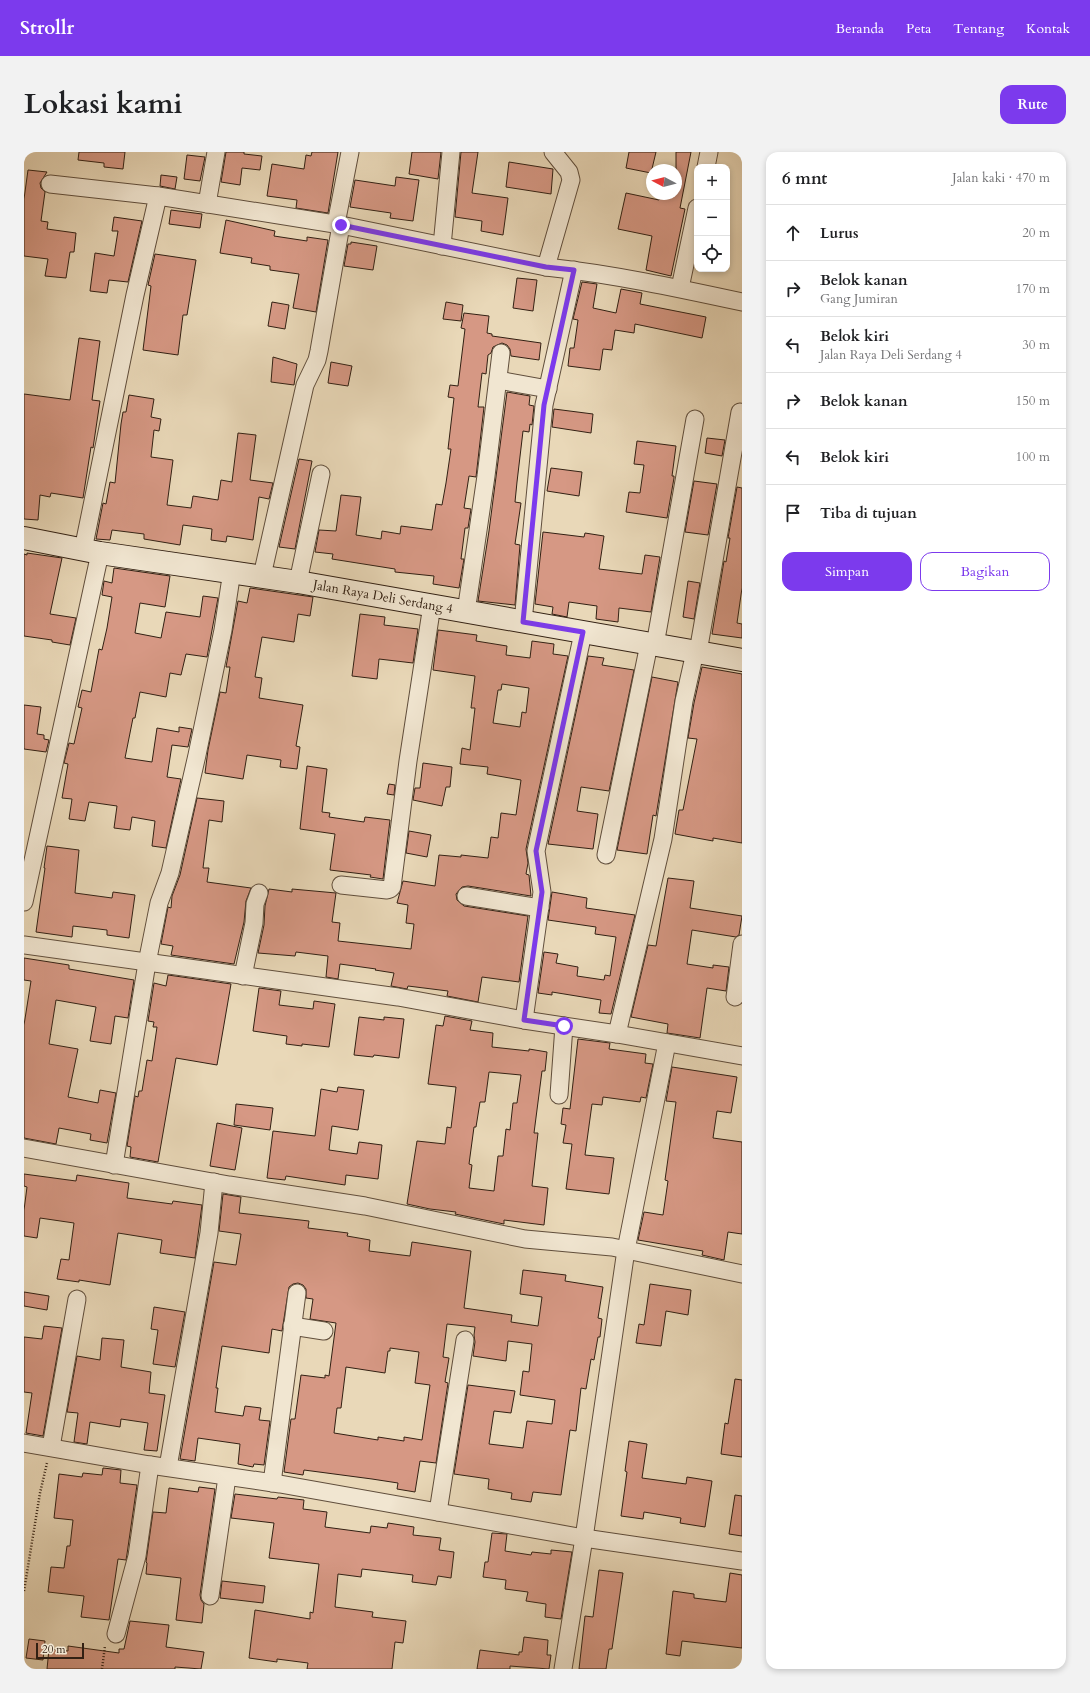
<!DOCTYPE html>
<html lang="id">
<head>
<meta charset="utf-8">
<style>
  :root { --surface:#fff; --page:#f2f2f2; --text:#202124; --muted:#757577; --line:#e0e0e0; --accent:#7c3aed }
  body { margin:0; font-family:Cardo,serif; background:var(--page); color:var(--text) }
  .controls { position:absolute; right:12px; top:12px; display:grid; overflow:hidden; border-radius:8px; box-shadow:0 2px 6px #0003 }
  .controls button { width:36px; height:36px; display:grid; place-items:center; padding:0; border:0; border-bottom:1px solid var(--line); background:var(--surface); color:var(--text); font:20px sans-serif }
  .compass { position:absolute; left:622px; top:12px; width:36px; height:36px; border-radius:50%; background:var(--surface); box-shadow:0 2px 6px #0003; rotate:277deg }
  .scale { position:absolute; left:12px; bottom:10px; width:48px; box-sizing:border-box; padding-left:4px; border:2px solid #322013; border-top:0; font-size:11px; line-height:14px; white-space:nowrap; color:#322013; -webkit-text-stroke:3px #f1e6d1; paint-order:stroke }
  .stop { position:absolute; width:12px; height:12px; margin:-9px; border:3px solid #7c3aed; border-radius:50%; background:#fff }
  .stop.end { background:#7c3aed; border-color:#fff; box-shadow:0 1px 4px #0008 }
  .list { margin:0; padding:0; list-style:none }
  h2 { display:flex; justify-content:space-between; align-items:center; height:52px; margin:0; padding:0 16px; font-size:17px }
  h2 small { font-size:13px; font-weight:400; color:var(--muted) }
  .list li { display:grid; grid-template-columns:26px 1fr auto; gap:12px; align-items:center; box-sizing:border-box; height:56px; padding:0 16px; border-top:1px solid var(--line) }
  .list b { display:block; font-size:15px; white-space:nowrap }
  .list p { margin:0; font-size:13px; white-space:nowrap; color:var(--muted) }
  .list em { font-size:13px; font-style:normal; color:var(--muted) }
  .actions { display:flex; gap:8px; padding:12px 16px }
  .actions a { flex:1; padding:9px 0; border:1px solid var(--accent); border-radius:12px; text-align:center; font-size:14px; color:var(--accent) }
  .actions .main { background:var(--accent); color:#fff }
  .icon { flex:none; width:22px; height:22px; fill:none; stroke:currentColor; stroke-width:2; stroke-linecap:round; stroke-linejoin:round }
  .map { position:relative; flex:none; width:718px; height:1517px; overflow:hidden; border-radius:12px }
  header { display:flex; align-items:center; gap:24px; box-sizing:border-box; height:56px; padding:0 20px; background:var(--accent); color:#fff }
  header strong { font-size:19px }
  nav { display:flex; gap:22px; margin-inline-start:auto; font-size:14px }
  .intro { display:flex; align-items:center; justify-content:space-between; box-sizing:border-box; height:96px; padding:0 24px }
  h1 { margin:0; font-size:28px }
  .button { padding:10px 18px; border-radius:12px; background:var(--accent); color:#fff; font-size:14px; font-weight:700 }
  main { display:flex; gap:24px; padding:0 24px }
  aside { flex:1; background:var(--surface); border-radius:12px; box-shadow:0 2px 6px #0003 }
  .map>svg:first-child { display:block }
  .building { fill:#d69884; stroke:#322013; fill-rule:evenodd }
  .lines { fill:none; stroke-linecap:round; stroke-linejoin:round }
  .street-casing { stroke:#604e3c; stroke-width:19 }
  .secondary-casing { stroke:#322013; stroke-width:24 }
  .path { stroke:#322013; stroke-width:2.5; stroke-dasharray:1 2; stroke-linecap:butt }
  .street { stroke:#f1e6d1; stroke-width:17 }
  .secondary { stroke:#f1e6d1; stroke-width:22 }
  .route { stroke:#7c3aed; stroke-width:5 }
  .labels { text-anchor:middle; dominant-baseline:central; stroke-width:3; stroke-linejoin:round; paint-order:stroke }
  .street-label { font-size:13px; fill:#322013; stroke:#f1e6d1 }
</style>
</head>
<body>
<header>
<strong>Strollr</strong>
<nav><a>Beranda</a><a>Peta</a><a>Tentang</a><a>Kontak</a></nav>
</header>
<div class="intro"><h1>Lokasi kami</h1><a class="button">Rute</a></div>
<main>
<div class="map">
<svg width="718" height="1517" viewBox="0 0 718 1517">
  <rect width="100%" height="100%" fill="#e9d8b8"/>
  <filter id="stains"><feTurbulence type="fractalNoise" baseFrequency=".005" numOctaves="4"/><feColorMatrix values="0 0 0 0 .2 0 0 0 0 .09 0 0 0 0 .02 0 0 0 .5 -.17"/></filter>
  <radialGradient id="worn" r=".72"><stop offset=".6" stop-color="#630" stop-opacity="0"/><stop offset="1" stop-color="#630" stop-opacity=".3"/></radialGradient>
  <g class="building">
    <path d="M55 0H101L99 17 80 15V11L54 8Z"/>
    <path d="M202 0H220V2L238 4 236 18 218 16 216 33 197 30Z"/>
    <path d="M288 0H314L304 61 272 56 273 48 243 44 248 12 280 17 282 3 287 4Z"/>
    <path d="M388 0H417L414 27 385 22Z"/>
    <path d="M437 0H454L448 41 484 46 479 83 457 79 458 69 431 65Z"/>
    <path d="M605 0H632L627 21 602 16Z"/>
    <path d="M652 0H667L656 56 661 57 647 124 622 118 628 84 594 77 602 41 635 48 636 42H652Z"/>
    <path d="M163 3 181 5 176 29 160 27Z"/>
    <path d="M485 10 529 17 527 42 482 35Z"/>
    <path d="M4 18 23 20 16 31 17 36 21 40 17 69 24 70 23 77 52 81 50 100H46L42 126 21 124 24 107 0 104V47Z"/>
    <path d="M137 23 153 25 151 37 136 34Z"/>
    <path d="M372 25 395 28 389 69 366 66 367 61 326 55 331 28 371 34Z"/>
    <path d="M147 58 178 62 176 76 145 72Z"/>
    <path d="M90 65 118 69 104 130 85 128 83 141 66 139 71 101 90 104 94 79H88Z"/>
    <path d="M202 68 251 79 250 84 283 89V85L304 88 292 160 269 156 275 122 246 118V114L227 111 228 106 196 101Z"/>
    <path d="M327 90 353 94 349 118 320 114 324 92H327Z"/>
    <path d="M131 102 172 108 163 163H159L154 203 119 198 127 134 124 133Z"/>
    <path d="M493 126 513 128 509 159 489 156Z"/>
    <path d="M558 130 573 132 569 156 592 161 597 137 618 141 616 152 682 165 678 186 611 172 610 181 591 178 588 198 579 197 576 218 544 214 546 196H550L554 168 549 167Z"/>
    <path d="M248 150 265 153 261 177 244 174Z"/>
    <path d="M422 150 439 153 437 169 419 167Z"/>
    <path d="M440 161 465 164 463 181 468 182V184L517 191 515 208 487 204 486 197 483 193 478 191 469 195 467 201 464 203 462 222 458 221 454 255H460L452 325 445 324 440 356 447 357 444 376H441L437 407H440L435 436 409 432 410 424 371 420V417L308 407 309 402 291 400 295 378 312 379 317 343 337 345 332 383 357 387 358 379 376 382 377 374 408 378 412 352 418 353 422 331 427 297H424L430 246 424 245 426 233 434 234 441 177 437 176Z"/>
    <path d="M55 186 76 189 68 248 76 249 69 296 67 295 59 346 27 341 26 345 16 343 14 368 0 367V242L46 248Z"/>
    <path d="M249 205 273 212 270 233 247 230Z"/>
    <path d="M307 210 328 214 324 234 304 231Z"/>
    <path d="M483 240 506 244 505 253 510 254 508 273 506 272 505 280 499 279 493 330 491 350 497 351 491 392 496 393 491 453 454 449 465 379Z"/>
    <path d="M105 243 130 247 127 265 137 267 135 279 130 278 127 305 149 308 143 353 167 356 169 344 194 348 197 328 208 330 214 281 232 283 226 328 249 331 245 347 235 345 229 388 203 384 202 390 187 388 188 377 159 373 156 393 120 387V382L88 378 86 388 72 387 79 351 82 352 86 330 91 331 97 272 99 260H102Z"/>
    <path d="M530 257 569 262 567 281 528 275Z"/>
    <path d="M683 286 701 288 698 304 681 301Z"/>
    <path d="M613 289 652 294 648 324H650V326L643 366 602 360 605 340 616 341 620 313 610 312Z"/>
    <path d="M275 307 288 309 271 397 255 395Z"/>
    <path d="M527 316 558 320 555 344 523 339Z"/>
    <path d="M670 329 693 332 684 383 661 380Z"/>
    <path d="M713 335 718 336V436L713 471 718 472V486L688 482 700 409 702 410 706 386H704Z"/>
    <path d="M519 380 560 385 561 381 580 384 575 417 618 422 621 403 636 405 627 460 595 456 594 470 572 467 573 454 545 450 543 465 528 462 529 455 511 452Z"/>
    <path d="M3 401 38 406 26 462 52 466 46 493 28 490V488L0 484V402L3 403Z"/>
    <path d="M90 416 146 424 141 455 116 451 111 481 137 486 142 460 176 465 179 444 194 446 183 505 162 502 157 523 146 521 142 545 116 540 111 566H109L101 606 128 610 133 576 155 580V575L168 577 164 595 148 593 143 625 157 627 142 696 128 694 131 669 108 665 106 678 90 676 93 654 65 650 61 669 45 667 48 647 38 646 44 612 40 611 45 591 50 592 58 556 54 555 58 538 67 540 75 497 78 498 83 476 88 445 78 443 80 429 88 431Z"/>
    <path d="M664 429 676 431 670 467 659 465Z"/>
    <path d="M226 436 289 445 286 464 274 462 270 490 238 485 231 525 238 526 235 546 279 553 272 594 276 595 273 617 256 615 257 608 223 603 219 627 181 621 184 598 196 540 202 541 206 515H202L214 449 223 451Z"/>
    <path d="M336 462 361 465 360 473 394 477 389 511 355 507 353 527 328 524Z"/>
    <path d="M414 478 453 483 452 489 483 494 482 503 506 506 508 489 530 492 529 502 544 504 502 697 504 711 502 722 505 723 507 744 444 734 438 735 432 742 433 748 440 754 504 764 495 830 458 825 454 850 423 844 424 839 384 834 383 837 367 834 370 821 351 818 352 817 316 812 314 827 302 825 304 804 272 800 271 804 234 801 240 773 241 754 245 737 268 740V737L312 741 308 770 316 771 314 789 387 797 390 772 382 771 384 753 373 751 379 729 411 734 415 703 437 705V703L464 706 467 685 474 686 477 661 492 663 497 628 463 622 464 615 436 612 438 596 446 598 451 556H447L451 524 409 518ZM478 532 505 536 502 561 498 560 496 575 469 571 474 538H477Z"/>
    <path d="M564 504 580 506 578 513 610 518 585 639 557 635 553 659 574 662 569 697 524 692Z"/>
    <path d="M678 515 718 522V691L689 686V689L651 682 655 658H659L673 587 664 586 670 551Z"/>
    <path d="M628 525 654 530 632 664 629 663 623 702 593 698Z"/>
    <path d="M0 553 17 555 13 582 20 583V587L25 588 22 600 0 597Z"/>
    <path d="M399 611 428 615 426 635H422L418 654 389 648 391 636H396Z"/>
    <path d="M283 614 303 617 298 660 306 661 305 665 340 670 341 665 366 668 359 727 346 725 347 723 306 718 311 682 276 677Z"/>
    <path d="M365 632 371 633 370 643 363 642Z"/>
    <path d="M173 646 200 649 198 670 185 668 179 716H185L183 730 227 736 222 749 220 770 210 812 147 803 149 794 137 792 144 755 147 756 148 744 156 723Z"/>
    <path d="M385 679 407 683 403 705 382 701Z"/>
    <path d="M23 694 55 698 51 741 88 746 89 740 111 743 105 786 83 783V778L49 774 48 785 12 780 21 716H20Z"/>
    <path d="M644 726 670 729 666 756 718 764 715 783 712 785 668 778 663 812 689 816V813L705 815 702 839 683 836 676 886 643 881 644 872 607 865 624 793 632 794Z"/>
    <path d="M528 740 563 746 562 756 611 763 587 862 575 861 577 848 528 840V843L514 841 520 800 534 802 532 811 554 815 553 824 580 828 581 823 586 824 592 785 571 782 572 775 524 768Z"/>
    <path d="M0 806 45 813V817L110 828 104 866 91 864 87 892 66 889 72 855 32 848 25 892 54 897 44 945 74 951 76 938 92 941 83 991 66 988 67 982 35 976 32 992 0 986V873L7 829 0 828Z"/>
    <path d="M144 823 207 832 193 913 152 906 134 1010 106 1005 107 995 103 994 111 944 114 945 115 939H118L123 908 128 909 133 875H129L130 870 124 869 130 831 142 834Z"/>
    <path d="M235 836 257 839 255 853 289 857 290 849 311 852 305 895 278 892V894L262 892 263 884 229 879Z"/>
    <path d="M421 864 448 869 446 878 469 881 468 895 505 899V897L523 900 521 919H518L510 981H514L508 1034 524 1036 520 1073 480 1068V1072L431 1062 432 1060 406 1057 383 1052 393 989 421 992 423 975 427 976 432 935 404 932 412 873 419 874ZM465 920 497 923 493 951H489L486 978 482 977 479 1004H474L470 1039 445 1036 448 1013 445 1012 450 975H452L456 950H461Z"/>
    <path d="M335 865 360 868V865L380 867 375 906 350 903 349 905 330 903Z"/>
    <path d="M554 887 586 891 585 897 622 902 621 911 629 912 622 946 617 945 616 950 579 945 578 953 568 952 561 1003 590 1006 585 1042 542 1037 548 992 539 991 542 973 537 972 539 956 546 957Z"/>
    <path d="M648 915 713 925 707 961 693 959 689 986 718 990V1082L704 1080 700 1108 678 1103 679 1099 614 1088 620 1060 639 1063 644 1029 641 1028 652 950 642 949Z"/>
    <path d="M314 935 340 938 334 978 308 974 305 998 333 1002 335 990 358 993 354 1027 322 1023 321 1033 262 1024 261 1028 243 1026 249 979 291 984 297 937 313 940Z"/>
    <path d="M212 952 249 956 246 978 210 973Z"/>
    <path d="M193 971 218 976 211 1018 186 1014Z"/>
    <path d="M0 1022 52 1029 53 1023 105 1031 103 1046 148 1052 149 1049 178 1053 171 1106 136 1101 138 1088 94 1081 86 1133 55 1128V1130L33 1127 37 1107 45 1108 50 1071 16 1066 13 1086 0 1084V1058L3 1035 0 1034Z"/>
    <path d="M199 1042 217 1045 215 1061 285 1069 284 1076 324 1081 323 1084 346 1088 345 1099 386 1104 388 1090 447 1099 440 1156 488 1163 487 1170 514 1174 518 1145 496 1142 499 1118 542 1123 541 1129 579 1135 574 1166 578 1167 576 1185H574L570 1208 567 1207 562 1237 557 1236 552 1279 546 1278 537 1343 509 1340 507 1350 487 1347 488 1341 464 1337 465 1327 430 1322 444 1233 491 1239 487 1261 470 1259 465 1292 499 1296 503 1269 528 1272 531 1248 496 1243 499 1219 505 1220 508 1192 484 1189 482 1209 449 1204 451 1190 450 1183 451 1175 423 1172 419 1205 425 1206 421 1230 424 1231 412 1311 396 1309 391 1340 373 1337 374 1331 348 1327 280 1318 279 1323 260 1320 267 1267H271L277 1223 301 1226V1223L305 1224 312 1171 286 1167 289 1147 282 1146V1137L279 1133 274 1131 269 1132 265 1135 258 1179 248 1177 245 1201 198 1194 192 1236H194L191 1260 219 1264 221 1254 237 1256 235 1268 246 1269 240 1313 230 1312 229 1315 214 1312 216 1292 174 1286 171 1309 156 1307 190 1110 212 1113 217 1082 195 1079ZM366 1196 395 1200 391 1231 406 1233 398 1288 380 1285V1289L354 1285V1288L310 1281 313 1256H317L322 1215 361 1221 364 1199H366Z"/>
    <path d="M626 1132 667 1138 664 1163 642 1159 637 1194 612 1191 615 1172 620 1173Z"/>
    <path d="M0 1140 25 1144 23 1158 0 1154Z"/>
    <path d="M130 1155 161 1160 151 1215 129 1212 134 1178 127 1177Z"/>
    <path d="M20 1174 38 1176 19 1284 2 1281 8 1241 0 1240V1185L18 1187Z"/>
    <path d="M78 1186 100 1188 97 1215 127 1220 125 1241 141 1243 133 1299 120 1298 124 1271 97 1267 96 1275 66 1270 63 1292 50 1290 54 1261 43 1260 53 1204 76 1208Z"/>
    <path d="M711 1227 718 1228V1305L697 1302 701 1271 704 1272Z"/>
    <path d="M605 1289 623 1292 618 1326 662 1332 663 1325 688 1329 681 1375 656 1371 657 1366 620 1360 619 1367 597 1364 603 1320 601 1319Z"/>
    <path d="M79 1316 97 1318 96 1331 113 1333 103 1402 102 1408 94 1407 85 1468 57 1465 60 1444 24 1440 27 1415 40 1416 43 1394H46L49 1368 30 1366 35 1322 58 1325 59 1321 78 1323Z"/>
    <path d="M175 1335 191 1337 176 1443 177 1448 180 1452 178 1471 152 1468 157 1426 122 1422 123 1411 122 1410 129 1360 142 1361 145 1336 174 1340Z"/>
    <path d="M211 1342 253 1347 254 1345 280 1348 279 1357 303 1360 301 1375 346 1381 347 1374 363 1376 364 1371 390 1375 389 1383 417 1386 415 1398 430 1400 427 1426 414 1424 412 1433 388 1430 389 1423 338 1417 337 1425 314 1422 311 1455 349 1460 348 1465 382 1469 379 1491 371 1490 368 1517H283L284 1511 253 1507V1510L225 1506 231 1458 286 1467V1460L289 1461 295 1412 245 1406 250 1371 207 1366Z"/>
    <path d="M711 1343 718 1344V1384L705 1382Z"/>
    <path d="M468 1381 483 1382 481 1399 507 1403 508 1400 527 1402V1398L548 1400 537 1467 521 1465 522 1452 502 1449 504 1440 481 1437 482 1428 459 1425 461 1410H464Z"/>
    <path d="M575 1418 599 1421 588 1497H585L582 1517H555L561 1464 569 1465Z"/>
    <path d="M706 1421 718 1423V1496L658 1489 656 1504 642 1502 649 1439 670 1442V1446L702 1450Z"/>
    <path d="M198 1429 241 1434 239 1451 196 1446Z"/>
    <path d="M106 1469 145 1473 142 1495 180 1500 177 1517 151 1515V1517H23L25 1497 44 1499V1494L95 1501V1497H100Z"/>
    <path d="M500 1485 524 1488 523 1503H527L525 1517 486 1514V1517H453L456 1498 495 1503V1500H498Z"/>
    <path d="M5 1487 21 1489 19 1508 2 1506Z"/>
  </g>
  <g class="lines">
    <defs>
      <g id="street">
        <path d="M682 15 685 0"/>
        <path d="M26 32 134 44"/>
        <path d="M183 52 192 0"/>
        <path d="M312 72 326 0"/>
        <path d="M418 94 427 0"/>
        <path d="M522 115 547 28 545 20 529 0"/>
        <path d="M656 136 673 56"/>
        <path d="M474 228 524 237"/>
        <path d="M59 398 111 143 134 44 317 73 522 115C588 122 653 136 718 150"/>
        <path d="M238 424 281 233 293 208 295 199 317 73"/>
        <path d="M274 430 297 322"/>
        <path d="M442 460 462 324 477 201"/>
        <path d="M499 470 520 253 550 118"/>
        <path d="M631 493 671 267"/>
        <path d="M674 500 716 260"/>
        <path d="M582 703 625 492"/>
        <path d="M317 733 363 738 366 737 368 735 384 609 408 453"/>
        <path d="M442 744 516 756"/>
        <path d="M0 750 76 401"/>
        <path d="M0 793 374 845 500 868 593 882 718 904"/>
        <path d="M219 824 230 771 231 752 235 741"/>
        <path d="M711 845 718 792"/>
        <path d="M500 868 518 740 512 699 559 481"/>
        <path d="M593 882 639 687 660 549 671 500"/>
        <path d="M535 943 540 874"/>
        <path d="M0 996 205 1033 341 1054 501 1087 588 1095 718 1122"/>
        <path d="M90 1013 123 811 135 751 146 721 173 603 199 478 208 419"/>
        <path d="M268 1174 300 1179"/>
        <path d="M0 1291 126 1313 256 1332 560 1386 718 1409"/>
        <path d="M27 1295 53 1147"/>
        <path d="M144 1315 185 1081 190 1030"/>
        <path d="M248 1331 273 1141"/>
        <path d="M414 1360 441 1188"/>
        <path d="M186 1444 203 1325"/>
        <path d="M92 1482 113 1404 126 1313"/>
        <path d="M539 1517 560 1386 602 1098 643 891"/>
      </g>
      <path id="secondary" d="M0 386 76 401 274 430 718 508"/>
    </defs>
    <use href="#street" class="street-casing"/>
    <use href="#secondary" class="secondary-casing"/>
    <g class="path">
      <path d="M0 1439 16 1341 23 1311"/>
      <path d="M78 1517 81 1494"/>
    </g>
    <use href="#street" class="street"/>
    <use href="#secondary" class="secondary"/>
  </g>
  <g class="lines">
    <path class="route" d="M317 73 522 115 550 118 520 253 499 470 559 480 512 699 518 740 500 868 540 874"/>
  </g>
  <g class="labels">
    <g class="street-label">
      <text transform="translate(359 445) rotate(10)">Jalan Raya Deli Serdang 4</text>
    </g>
  </g>
  <rect width="100%" height="100%" filter="url(#stains)"/>
  <rect width="100%" height="100%" fill="url(#worn)"/>
</svg>
<div class="controls">
<button>+</button>
<button>−</button>
<button><svg class="icon" aria-label="locate" viewBox="0 0 24 24"><circle cx="12" cy="12" r="6"/><path d="M12 2v4M12 18v4M2 12h4M18 12h4"/></svg></button>
</div>
<svg class="compass" viewBox="-18 -18 36 36"><path d="M0-13l5 13h-10z" fill="#e53935"/><path d="M0 13l5-13h-10z" fill="#757577"/></svg>
<div class="scale">20 m</div>
<div class="stop" style="left:540px;top:874px"></div>
<div class="stop end" style="left:317px;top:73px"></div>
</div>
<aside>
<h2>6 mnt<small>Jalan kaki · 470 m</small></h2>
<ul class="list">
<li><svg class="icon" aria-label="ahead" viewBox="0 0 24 24"><path d="M12 20V5M6 11l6-6 6 6"/></svg><div><b>Lurus</b></div><em>20 m</em></li>
<li><svg class="icon" aria-label="right" viewBox="0 0 24 24"><path d="M7 20v-9h11M14 6l5 5-5 5"/></svg><div><b>Belok kanan</b><p>Gang Jumiran</p></div><em>170 m</em></li>
<li><svg class="icon" aria-label="left" viewBox="0 0 24 24"><path d="M17 20v-9H6M10 6l-5 5 5 5"/></svg><div><b>Belok kiri</b><p>Jalan Raya Deli Serdang 4</p></div><em>30 m</em></li>
<li><svg class="icon" aria-label="right" viewBox="0 0 24 24"><path d="M7 20v-9h11M14 6l5 5-5 5"/></svg><div><b>Belok kanan</b></div><em>150 m</em></li>
<li><svg class="icon" aria-label="left" viewBox="0 0 24 24"><path d="M17 20v-9H6M10 6l-5 5 5 5"/></svg><div><b>Belok kiri</b></div><em>100 m</em></li>
<li><svg class="icon" aria-label="arrive" viewBox="0 0 24 24"><path d="M6 21V4h12l-3 4 3 4H6"/></svg><div><b>Tiba di tujuan</b></div></li>
</ul>
<div class="actions"><a class="main">Simpan</a><a>Bagikan</a></div>
</aside>
</main>
</body>
</html>
